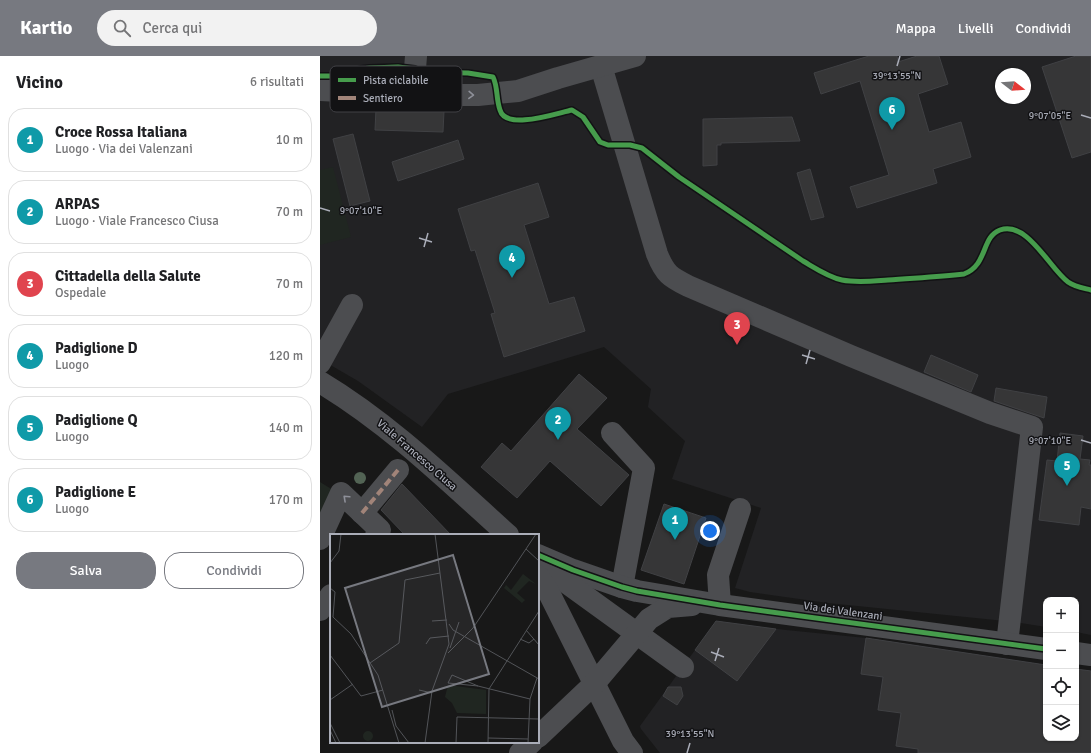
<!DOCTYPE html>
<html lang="it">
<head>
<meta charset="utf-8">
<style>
  :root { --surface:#fff; --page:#f2f2f2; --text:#202124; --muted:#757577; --line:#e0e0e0; --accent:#777980 }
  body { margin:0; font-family:Signika,sans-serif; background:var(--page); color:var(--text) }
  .controls { position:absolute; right:12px; bottom:12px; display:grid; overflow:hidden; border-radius:8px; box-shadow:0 1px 3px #0004 }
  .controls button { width:36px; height:36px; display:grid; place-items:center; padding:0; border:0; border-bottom:1px solid var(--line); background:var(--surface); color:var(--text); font:20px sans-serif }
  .compass { position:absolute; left:675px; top:12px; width:36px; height:36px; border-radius:50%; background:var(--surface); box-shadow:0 1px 3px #0004; rotate:107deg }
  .you { position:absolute; left:390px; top:475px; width:14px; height:14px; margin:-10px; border:3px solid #fff; border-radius:50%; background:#1a73e8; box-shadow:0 0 0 6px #1a73e833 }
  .badge { display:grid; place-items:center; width:26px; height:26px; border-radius:50%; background:var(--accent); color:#fff; font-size:13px; font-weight:700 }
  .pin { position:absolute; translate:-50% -33px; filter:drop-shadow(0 1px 2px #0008) }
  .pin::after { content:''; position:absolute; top:21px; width:14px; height:12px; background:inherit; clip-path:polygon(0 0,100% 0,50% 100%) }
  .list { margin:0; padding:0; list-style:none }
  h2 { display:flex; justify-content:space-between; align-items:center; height:52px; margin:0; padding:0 16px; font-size:17px }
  h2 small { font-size:13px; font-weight:400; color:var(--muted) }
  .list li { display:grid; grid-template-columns:26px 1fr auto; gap:12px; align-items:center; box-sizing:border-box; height:64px; margin:0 8px 8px; padding:0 8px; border:1px solid var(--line); border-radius:16px }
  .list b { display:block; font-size:15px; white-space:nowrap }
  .list p { margin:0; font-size:13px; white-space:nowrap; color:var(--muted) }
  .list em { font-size:13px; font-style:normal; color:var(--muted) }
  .actions { display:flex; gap:8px; padding:12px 16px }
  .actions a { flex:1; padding:9px 0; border:1px solid var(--accent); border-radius:16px; text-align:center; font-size:14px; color:var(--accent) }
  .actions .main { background:var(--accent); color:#fff }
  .icon { flex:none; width:22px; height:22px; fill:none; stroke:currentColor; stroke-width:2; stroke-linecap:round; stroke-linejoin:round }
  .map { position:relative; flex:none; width:771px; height:697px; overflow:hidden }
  header { display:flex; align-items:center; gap:24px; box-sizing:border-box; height:56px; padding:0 20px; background:var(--accent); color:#fff }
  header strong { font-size:19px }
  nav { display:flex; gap:22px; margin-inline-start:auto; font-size:14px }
  .search { width:280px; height:36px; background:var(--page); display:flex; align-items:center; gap:10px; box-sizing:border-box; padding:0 14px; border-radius:22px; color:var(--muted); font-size:15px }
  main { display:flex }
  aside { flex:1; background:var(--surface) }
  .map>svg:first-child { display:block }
  .built { fill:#222224; fill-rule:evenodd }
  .green { fill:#202621 }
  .building { fill:#363637; stroke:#404144 }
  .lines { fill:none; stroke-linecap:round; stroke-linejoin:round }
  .minor { stroke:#4c4d50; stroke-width:22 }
  .quiet { stroke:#a18479; stroke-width:4; stroke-dasharray:8 4; stroke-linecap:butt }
  .cycleway-casing { stroke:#121214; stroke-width:8 }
  .cycleway { stroke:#469c4c; stroke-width:5 }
  .tree { fill:#526354 }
  .oneway { stroke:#8e9099 }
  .ticks { fill:none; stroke:#aaadb8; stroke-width:1.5 }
  .labels { text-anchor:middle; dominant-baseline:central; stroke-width:3; stroke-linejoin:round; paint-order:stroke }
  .street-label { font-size:11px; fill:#aaadb8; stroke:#121214 }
  .inset-road { fill:none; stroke:#525458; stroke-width:1 }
  .view { fill:#777980; fill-opacity:0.15; stroke:#777980; stroke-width:2 }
  .inset-edge { fill:none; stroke:#aaadb8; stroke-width:2 }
  .key { fill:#121214; stroke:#404045; stroke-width:1 }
  .key-label { font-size:11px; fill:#aaadb8 }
  .ticks-label { font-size:10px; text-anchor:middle; fill:#aaadb8; stroke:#121214; stroke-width:3; stroke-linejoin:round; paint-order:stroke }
</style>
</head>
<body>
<header>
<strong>Kartio</strong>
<div class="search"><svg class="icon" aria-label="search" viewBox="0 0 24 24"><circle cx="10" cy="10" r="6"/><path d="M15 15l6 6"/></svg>Cerca qui</div>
<nav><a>Mappa</a><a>Livelli</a><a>Condividi</a></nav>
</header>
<main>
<aside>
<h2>Vicino<small>6 risultati</small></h2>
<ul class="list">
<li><span class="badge" style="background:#0f9aa8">1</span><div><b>Croce Rossa Italiana</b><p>Luogo · Via dei Valenzani</p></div><em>10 m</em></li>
<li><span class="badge" style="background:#0f9aa8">2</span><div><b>ARPAS</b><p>Luogo · Viale Francesco Ciusa</p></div><em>70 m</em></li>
<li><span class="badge" style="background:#e0444e">3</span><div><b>Cittadella della Salute</b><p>Ospedale</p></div><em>70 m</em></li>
<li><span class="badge" style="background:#0f9aa8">4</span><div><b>Padiglione D</b><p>Luogo</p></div><em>120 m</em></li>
<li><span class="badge" style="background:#0f9aa8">5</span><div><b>Padiglione Q</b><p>Luogo</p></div><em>140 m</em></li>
<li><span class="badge" style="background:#0f9aa8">6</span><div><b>Padiglione E</b><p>Luogo</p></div><em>170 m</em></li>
</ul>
<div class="actions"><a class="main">Salva</a><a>Condividi</a></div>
</aside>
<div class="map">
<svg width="771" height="697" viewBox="0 0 771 697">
  <rect width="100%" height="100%" fill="#181818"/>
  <g class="built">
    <path d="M0 0H771V579L756 576V544H726V571L695 566 508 547 430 536 415 532 441 452 352 423 365 385 328 351 331 333 284 291 128 338 102 371 38 325 0 303ZM681 18H705V42H681Z"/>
    <path d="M396 565 466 574 546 582 726 609V682H756V613L771 615V697H340L321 673 320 670Z"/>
  </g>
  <g class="green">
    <path d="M13 111 31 181 0 189V114Z"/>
    <path d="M0 426 13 434 0 462Z"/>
  </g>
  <g class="building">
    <path d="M549 0H577L578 6 597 0H619L628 28 598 38 609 76 641 66 651 101 613 113 617 127 537 152 530 131 569 119 540 25 501 38 494 17Z"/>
    <path d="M756 0H771V96L752 102 722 11Z"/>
    <path d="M56 53 124 55 123 76 55 74Z"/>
    <path d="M472 61 480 85 401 87V89H397V109L383 110V63Z"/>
    <path d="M33 78 50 145 30 150 13 83Z"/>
    <path d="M138 84 144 103 78 125 72 106Z"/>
    <path d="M490 113 504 161 491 164 477 117Z"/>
    <path d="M218 127 229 161 204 169 229 248 254 241 265 275 184 301 171 258 175 257 155 194 151 195 138 153Z"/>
    <path d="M611 299 658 319 651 336 604 316Z"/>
    <path d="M259 318 287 342 257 373 309 419 281 450 230 405 197 442 161 411 182 387 191 395Z"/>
    <path d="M676 332 727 341 724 362 674 345Z"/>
    <path d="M740 377 763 380 760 403 770 404 769 409H771V453L761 451 759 469 719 464 727 404 737 405Z"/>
    <path d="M82 428 131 479H85L61 454Z"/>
    <path d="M344 448 386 462 364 528 321 514Z"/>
    <path d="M396 565 456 573 417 625 375 594Z"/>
    <path d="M546 582 726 609V682H756V613L771 615V697H598V693L576 690 581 657 558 654 563 621 541 618Z"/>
    <path d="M348 631H361L363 640 357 649 343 640Z"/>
  </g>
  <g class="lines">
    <g class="minor">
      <path d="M96 0 95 13 97 39"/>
      <path d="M281 10 337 198C345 218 350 221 368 230L531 300 670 357 712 371 687 588"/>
      <path d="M0 34 97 39H158L198 35 238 22 315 0"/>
      <path d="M0 307 32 249"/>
      <path d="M0 326C70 368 128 425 188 479"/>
      <path d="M292 377 324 412 302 531"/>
      <path d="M42 457 78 414"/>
      <path d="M0 483 21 437 60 474 56 479"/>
      <path d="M218 499 253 514 302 531 317 535 400 549 726 593"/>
      <path d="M225 510 247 527 363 611"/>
      <path d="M218 520 227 533 303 685 312 697"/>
      <path d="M400 549 398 519 420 453"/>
      <path d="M0 554 11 539"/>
      <path d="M756 597 771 599"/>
      <path d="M218 681 274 628 329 563 348 551 372 549"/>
      <path d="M200 697 212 686"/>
    </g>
    <path class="quiet" d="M42 457 78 414"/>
    <defs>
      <g id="cycleway">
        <path d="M0 20H15L41 13 50 12 78 11 95 13 101 16 148 17 173 21C178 31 176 43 180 54 186 75 237 57 252 54L263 61 280 86 288 89H310L322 92 359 121 483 205C495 212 508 221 522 224 537 227 553 225 568 224 593 222 619 221 644 218 668 209 661 181 680 174 707 164 730 213 748 226 755 231 763 232 771 234"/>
        <path d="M218 499 253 514 302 531 317 535 400 549 726 593"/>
      </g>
    </defs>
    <use href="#cycleway" class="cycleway-casing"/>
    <use href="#cycleway" class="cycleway"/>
  </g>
  <circle class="tree" cx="40" cy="422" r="6"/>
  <defs><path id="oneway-chevron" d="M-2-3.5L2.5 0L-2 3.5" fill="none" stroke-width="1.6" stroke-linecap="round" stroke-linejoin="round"/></defs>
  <g class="oneway">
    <use href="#oneway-chevron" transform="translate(151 39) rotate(2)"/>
    <use href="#oneway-chevron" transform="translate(26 442) rotate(-137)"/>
  </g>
  <path class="ticks" d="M577 10 580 0M761 59 771 62M0 152 10 155M99 182 112 186M104 191 108 177M482 299 495 303M486 308 490 294M761 384 771 387M391 596 404 601M395 605 399 592M367 697 370 687"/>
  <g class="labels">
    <g class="street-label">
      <text transform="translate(97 399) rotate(41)">Viale Francesco Ciusa</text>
      <text transform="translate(523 555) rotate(8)">Via dei Valenzani</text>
    </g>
  </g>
  <g transform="translate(10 478)">
    <rect width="209" height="209" fill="#181818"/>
    <path d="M193 40 206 50 199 47 187 59 195 66 192 69 174 54 176 51 181 56ZM118 151 156 156V180L127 179 122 169 115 163ZM33 202a5 5 0 1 1 10 0a5 5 0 1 1-10 0Z" fill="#202621"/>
    <path class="inset-road" d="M196 15 209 27M0 29 9 17 11 0M0 54 5 58 3 83 21 100 48 141 69 209M102 87 117 86M119 90 123 96 209 145M196 96 209 111M190 105 199 109 204 105M96 110 100 104 119 102M120 114 129 88M118 119 143 94 206 0M0 121 31 162 53 156M40 129 69 109 75 46 110 39M148 152 118 149 122 141 148 152 200 165M89 156 102 159M0 166 23 150M62 176 66 192 79 209M0 189 10 209M0 196 6 209M158 204 198 205M95 209 102 157 119 110 105 0M126 209 127 183 209 185M158 209 159 155 209 77M198 209 200 165 207 144"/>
    <path class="view" d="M123 21 159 140 52 173 15 54Z"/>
    <rect width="209" height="209" class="inset-edge"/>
  </g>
  <rect x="10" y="10" width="132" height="46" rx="6" class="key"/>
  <rect x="18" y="22" width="18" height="4" fill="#469c4c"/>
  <rect x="18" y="40" width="18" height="4" fill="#a18479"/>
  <g class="key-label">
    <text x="43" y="28">Pista ciclabile</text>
    <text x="43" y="46">Sentiero</text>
  </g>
  <g class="ticks-label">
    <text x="577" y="23">39°13'55"N</text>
    <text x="730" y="63">9°07'05"E</text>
    <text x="41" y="158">9°07'10"E</text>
    <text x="730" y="388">9°07'10"E</text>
    <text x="370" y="681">39°13'55"N</text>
  </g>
</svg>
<div class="controls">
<button>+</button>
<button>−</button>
<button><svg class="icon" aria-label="locate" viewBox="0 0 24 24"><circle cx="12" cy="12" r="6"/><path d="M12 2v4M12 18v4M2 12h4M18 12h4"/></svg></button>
<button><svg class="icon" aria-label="layers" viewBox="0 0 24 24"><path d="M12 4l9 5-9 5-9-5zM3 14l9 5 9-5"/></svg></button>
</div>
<svg class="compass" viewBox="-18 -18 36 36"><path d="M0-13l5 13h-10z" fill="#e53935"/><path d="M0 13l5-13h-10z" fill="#757577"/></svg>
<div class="you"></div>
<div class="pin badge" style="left:355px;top:484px;background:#0f9aa8">1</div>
<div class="pin badge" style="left:238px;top:384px;background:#0f9aa8">2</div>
<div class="pin badge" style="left:417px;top:289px;background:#e0444e">3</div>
<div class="pin badge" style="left:192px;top:222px;background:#0f9aa8">4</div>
<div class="pin badge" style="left:747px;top:430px;background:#0f9aa8">5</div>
<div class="pin badge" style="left:572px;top:74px;background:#0f9aa8">6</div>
</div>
</main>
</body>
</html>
